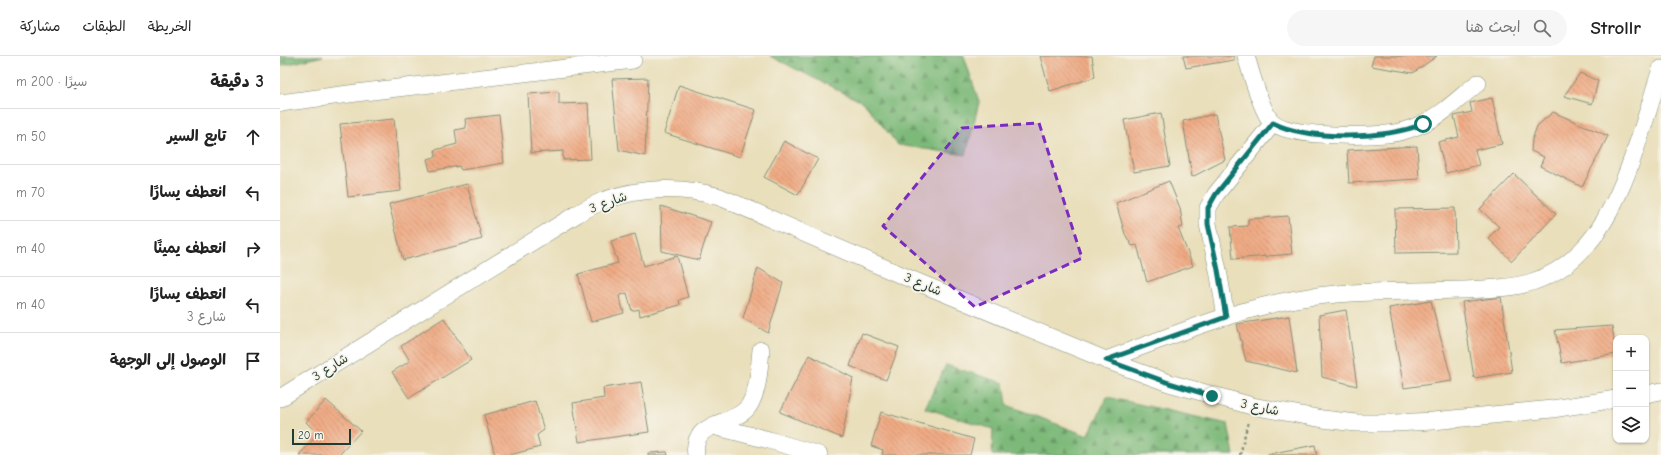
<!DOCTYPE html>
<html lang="ar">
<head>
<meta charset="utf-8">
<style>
  :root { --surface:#fff; --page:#f6f6f6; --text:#222; --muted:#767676; --line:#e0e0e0 }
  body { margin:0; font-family:"Comic Neue","Playpen Sans Arabic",sans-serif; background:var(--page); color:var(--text); direction:rtl }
  .controls { position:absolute; right:12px; bottom:12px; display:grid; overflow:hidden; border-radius:8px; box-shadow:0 1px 3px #0004 }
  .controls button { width:36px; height:36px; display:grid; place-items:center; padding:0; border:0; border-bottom:1px solid var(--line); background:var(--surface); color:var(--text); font:20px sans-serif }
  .scale { position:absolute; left:12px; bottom:10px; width:59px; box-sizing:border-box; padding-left:4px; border:2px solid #1f3d34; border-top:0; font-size:11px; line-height:14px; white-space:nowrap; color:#1f3d34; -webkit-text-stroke:3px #f7f3e8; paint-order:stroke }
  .stop { position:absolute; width:12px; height:12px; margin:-9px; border:3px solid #0f766e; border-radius:50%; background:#fff }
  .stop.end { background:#0f766e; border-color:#fff; box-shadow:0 1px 4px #0008 }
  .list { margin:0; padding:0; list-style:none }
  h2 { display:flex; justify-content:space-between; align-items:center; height:52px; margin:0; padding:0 16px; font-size:17px }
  h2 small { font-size:13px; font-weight:400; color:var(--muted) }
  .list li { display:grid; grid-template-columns:26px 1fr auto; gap:12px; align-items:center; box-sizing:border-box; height:56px; padding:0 16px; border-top:1px solid var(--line) }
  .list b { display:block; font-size:15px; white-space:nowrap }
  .list p { margin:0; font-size:13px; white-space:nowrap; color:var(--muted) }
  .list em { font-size:13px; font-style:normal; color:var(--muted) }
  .icon { flex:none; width:22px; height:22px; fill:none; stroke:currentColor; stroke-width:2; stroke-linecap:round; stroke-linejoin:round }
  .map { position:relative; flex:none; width:1381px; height:399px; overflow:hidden; direction:ltr }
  header { display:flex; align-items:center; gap:24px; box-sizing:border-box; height:56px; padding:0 20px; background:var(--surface); border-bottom:1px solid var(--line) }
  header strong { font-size:19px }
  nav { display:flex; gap:22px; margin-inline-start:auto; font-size:14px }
  .search { width:280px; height:36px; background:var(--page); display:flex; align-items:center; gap:10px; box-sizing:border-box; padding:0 14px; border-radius:22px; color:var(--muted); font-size:15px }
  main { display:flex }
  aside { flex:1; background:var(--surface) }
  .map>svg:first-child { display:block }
  .forest { fill:url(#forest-firs); stroke:#4e7b56 }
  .building { fill:url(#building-back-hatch) }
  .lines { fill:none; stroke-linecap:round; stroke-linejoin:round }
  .minor-casing { stroke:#848e78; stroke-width:18 }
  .path { stroke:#848e78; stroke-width:2.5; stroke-dasharray:3 3; stroke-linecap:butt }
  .minor { stroke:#fff; stroke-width:17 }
  .route { stroke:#0f766e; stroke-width:5 }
  .marked { fill:#7b2cbf; fill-opacity:0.2; stroke:#7b2cbf; stroke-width:3; stroke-dasharray:8 5; stroke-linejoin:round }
  .labels { text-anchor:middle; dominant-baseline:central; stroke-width:3.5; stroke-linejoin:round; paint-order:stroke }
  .street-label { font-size:13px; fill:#1f3d34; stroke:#f7f3e8 }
</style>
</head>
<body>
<header>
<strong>Strollr</strong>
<div class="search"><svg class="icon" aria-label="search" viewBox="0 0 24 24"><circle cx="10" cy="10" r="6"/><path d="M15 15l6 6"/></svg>ابحث هنا</div>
<nav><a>الخريطة</a><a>الطبقات</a><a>مشاركة</a></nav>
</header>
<main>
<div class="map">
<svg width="1381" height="399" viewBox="0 0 1381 399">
  <defs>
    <pattern id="forest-firs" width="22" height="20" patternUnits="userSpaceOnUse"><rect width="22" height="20" fill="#7db979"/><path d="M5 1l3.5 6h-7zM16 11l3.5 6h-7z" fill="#669864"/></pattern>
    <pattern id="building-back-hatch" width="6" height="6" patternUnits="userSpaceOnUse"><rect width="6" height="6" fill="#f0ab85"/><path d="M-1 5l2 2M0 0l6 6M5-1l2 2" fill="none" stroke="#c28c6e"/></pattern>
  </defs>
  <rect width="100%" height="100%" fill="#f7f3e8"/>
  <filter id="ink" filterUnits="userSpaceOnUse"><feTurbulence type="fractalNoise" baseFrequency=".025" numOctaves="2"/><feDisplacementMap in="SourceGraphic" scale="8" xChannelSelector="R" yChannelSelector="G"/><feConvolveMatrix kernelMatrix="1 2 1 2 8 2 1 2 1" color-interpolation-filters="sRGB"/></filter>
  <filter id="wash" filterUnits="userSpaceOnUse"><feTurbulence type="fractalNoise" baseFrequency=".012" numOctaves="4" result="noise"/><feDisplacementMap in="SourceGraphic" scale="16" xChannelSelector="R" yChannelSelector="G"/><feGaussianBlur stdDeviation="0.9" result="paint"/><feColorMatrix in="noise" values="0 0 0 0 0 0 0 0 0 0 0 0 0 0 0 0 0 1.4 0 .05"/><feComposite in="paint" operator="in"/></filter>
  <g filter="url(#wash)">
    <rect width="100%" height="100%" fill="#e9dfbb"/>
    <g class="forest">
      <path d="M0 0H43L0 10Z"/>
      <path d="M490 0H684L699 46 686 99 618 89 584 47Z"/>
      <path d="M666 309 724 327 727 349 808 380 827 341 948 368 954 399H712L713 373 645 352Z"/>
    </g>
    <g id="blocks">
      <g class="building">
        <path d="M760 0H812L815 21 770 35Z"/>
        <path d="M903 0H954V4L906 12Z"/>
        <path d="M1094 0H1157L1133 17 1091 10Z"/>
        <path d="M1300 17 1318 25 1312 48 1284 40Z"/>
        <path d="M368 22 365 100 339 94 332 23Z"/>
        <path d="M399 29 476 54 460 101 384 77Z"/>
        <path d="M279 36V48L308 47 311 103 283 104V95L251 97 248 38Z"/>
        <path d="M1212 42 1222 88 1195 94 1199 109 1166 117 1158 86 1179 81 1174 60 1192 56 1190 47Z"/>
        <path d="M1273 56 1328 80 1302 131 1260 110 1264 101 1251 95 1252 84 1257 70Z"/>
        <path d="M881 57 890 110 854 116 844 64Z"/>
        <path d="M935 58 945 104 912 121 903 65Z"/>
        <path d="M219 59 224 107 181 114 179 110 150 115 147 103 156 101 155 94 177 88 175 74 186 72 185 63Z"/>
        <path d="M114 63 121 135 68 141 60 68Z"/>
        <path d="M504 85 538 103 518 139 484 121Z"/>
        <path d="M1137 90 1139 123 1069 127 1067 94Z"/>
        <path d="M1234 118 1276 158 1232 205 1208 182 1219 171 1200 153Z"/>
        <path d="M889 125 900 152 903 171 898 172 913 210 867 226 857 189 852 190 845 178 836 147Z"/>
        <path d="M187 128 202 183 123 204 109 148Z"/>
        <path d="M381 150 431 166 419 204 382 195Z"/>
        <path d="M1175 152 1176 196 1116 197 1115 153Z"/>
        <path d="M1008 160 1012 198 953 203 950 171 968 170V163Z"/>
        <path d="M355 178 364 210 397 200 408 241 399 244 400 249 360 260 359 253 352 255 347 237 339 240 344 257 311 266 298 218 338 207 331 185Z"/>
        <path d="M478 212 503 227 488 277 463 262Z"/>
        <path d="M1221 241 1232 316 1194 322 1182 246Z"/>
        <path d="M1151 245 1172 325 1124 332 1109 252Z"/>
        <path d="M1066 254 1077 330 1042 321 1039 259Z"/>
        <path d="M1009 260 1017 317 966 305 957 268Z"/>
        <path d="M164 262 191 304 129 342 112 316 130 305 121 290Z"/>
        <path d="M1332 270 1336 298 1282 307 1275 274Z"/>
        <path d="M582 277 619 291 606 324 570 310Z"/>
        <path d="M529 299 573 322 562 382 500 356Z"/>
        <path d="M361 326 369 376 299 386 293 347 324 342 323 332Z"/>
        <path d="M46 344 81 375 59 399H19L38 378 26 366Z"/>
        <path d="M255 345 264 374 257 379 260 391 230 399H215L204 359Z"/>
        <path d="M601 356 694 383 690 399H602L603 394 591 390Z"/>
        <path d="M1035 389 1037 399H988V398Z"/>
        <path d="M387 396 388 399H368V397Z"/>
      </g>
    </g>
  </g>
  <g filter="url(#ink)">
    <use href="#blocks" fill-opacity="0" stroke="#848e78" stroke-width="1"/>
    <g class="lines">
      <defs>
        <g id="minor">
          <path d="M966 0C970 14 982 55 991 65 1008 82 1083 80 1107 78 1119 77 1131 73 1142 68 1163 59 1180 41 1198 27"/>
          <path d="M0 47 84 36 353 4"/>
          <path d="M946 261 938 214 928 168V152L936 138 993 67"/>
          <path d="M826 304C888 281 950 255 1016 243 1070 234 1125 236 1180 234 1204 233 1229 233 1252 226 1271 220 1289 208 1302 194 1343 153 1363 68 1381 13"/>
          <path d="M1366 338 1381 335"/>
          <path d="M0 342 297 158C306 153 315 148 325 144 362 131 403 130 440 141L635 225 826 304 889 327 972 350 1043 363 1076 367H1115L1153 365 1272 353 1336 343"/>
          <path d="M433 370 489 384 539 399"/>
          <path d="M416 399C410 362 458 371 470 348 479 332 479 312 481 294"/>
        </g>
      </defs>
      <use href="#minor" class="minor-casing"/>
      <path class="path" d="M960 399 968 366"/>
      <use href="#minor" class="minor"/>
    </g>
  </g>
  <g class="lines" filter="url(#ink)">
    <path class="route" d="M932 340 889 327 826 304 946 261 938 214 928 168V152L936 138 993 67C1029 85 1106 83 1143 68"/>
  </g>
  <path class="marked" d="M759 67 802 202 695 251 603 170 682 72Z"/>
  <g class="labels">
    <g class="street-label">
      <text transform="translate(328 146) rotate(-20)">شارع 3</text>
      <text transform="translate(643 228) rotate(23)">شارع 3</text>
      <text transform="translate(50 311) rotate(-32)">شارع 3</text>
      <text transform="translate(980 351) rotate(12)">شارع 3</text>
    </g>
  </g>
</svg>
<div class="controls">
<button>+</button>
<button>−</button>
<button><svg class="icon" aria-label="layers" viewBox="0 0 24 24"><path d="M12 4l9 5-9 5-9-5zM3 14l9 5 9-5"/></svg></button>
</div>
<div class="scale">20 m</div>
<div class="stop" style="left:1143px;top:68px"></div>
<div class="stop end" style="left:932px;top:340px"></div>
</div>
<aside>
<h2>3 دقيقة<small>سيرًا · 200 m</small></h2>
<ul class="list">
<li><svg class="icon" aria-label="ahead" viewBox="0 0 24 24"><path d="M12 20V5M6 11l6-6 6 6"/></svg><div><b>تابع السير</b></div><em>50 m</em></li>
<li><svg class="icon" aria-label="left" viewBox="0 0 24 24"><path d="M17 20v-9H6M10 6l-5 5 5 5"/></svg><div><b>انعطف يسارًا</b></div><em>70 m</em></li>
<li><svg class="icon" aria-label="right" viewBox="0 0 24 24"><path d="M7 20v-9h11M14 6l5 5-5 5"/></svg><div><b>انعطف يمينًا</b></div><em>40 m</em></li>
<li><svg class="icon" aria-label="left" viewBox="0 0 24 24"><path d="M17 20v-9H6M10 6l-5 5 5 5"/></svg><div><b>انعطف يسارًا</b><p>شارع 3</p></div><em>40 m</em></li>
<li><svg class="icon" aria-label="arrive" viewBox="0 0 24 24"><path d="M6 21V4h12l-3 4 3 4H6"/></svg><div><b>الوصول إلى الوجهة</b></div></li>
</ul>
</aside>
</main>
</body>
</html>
